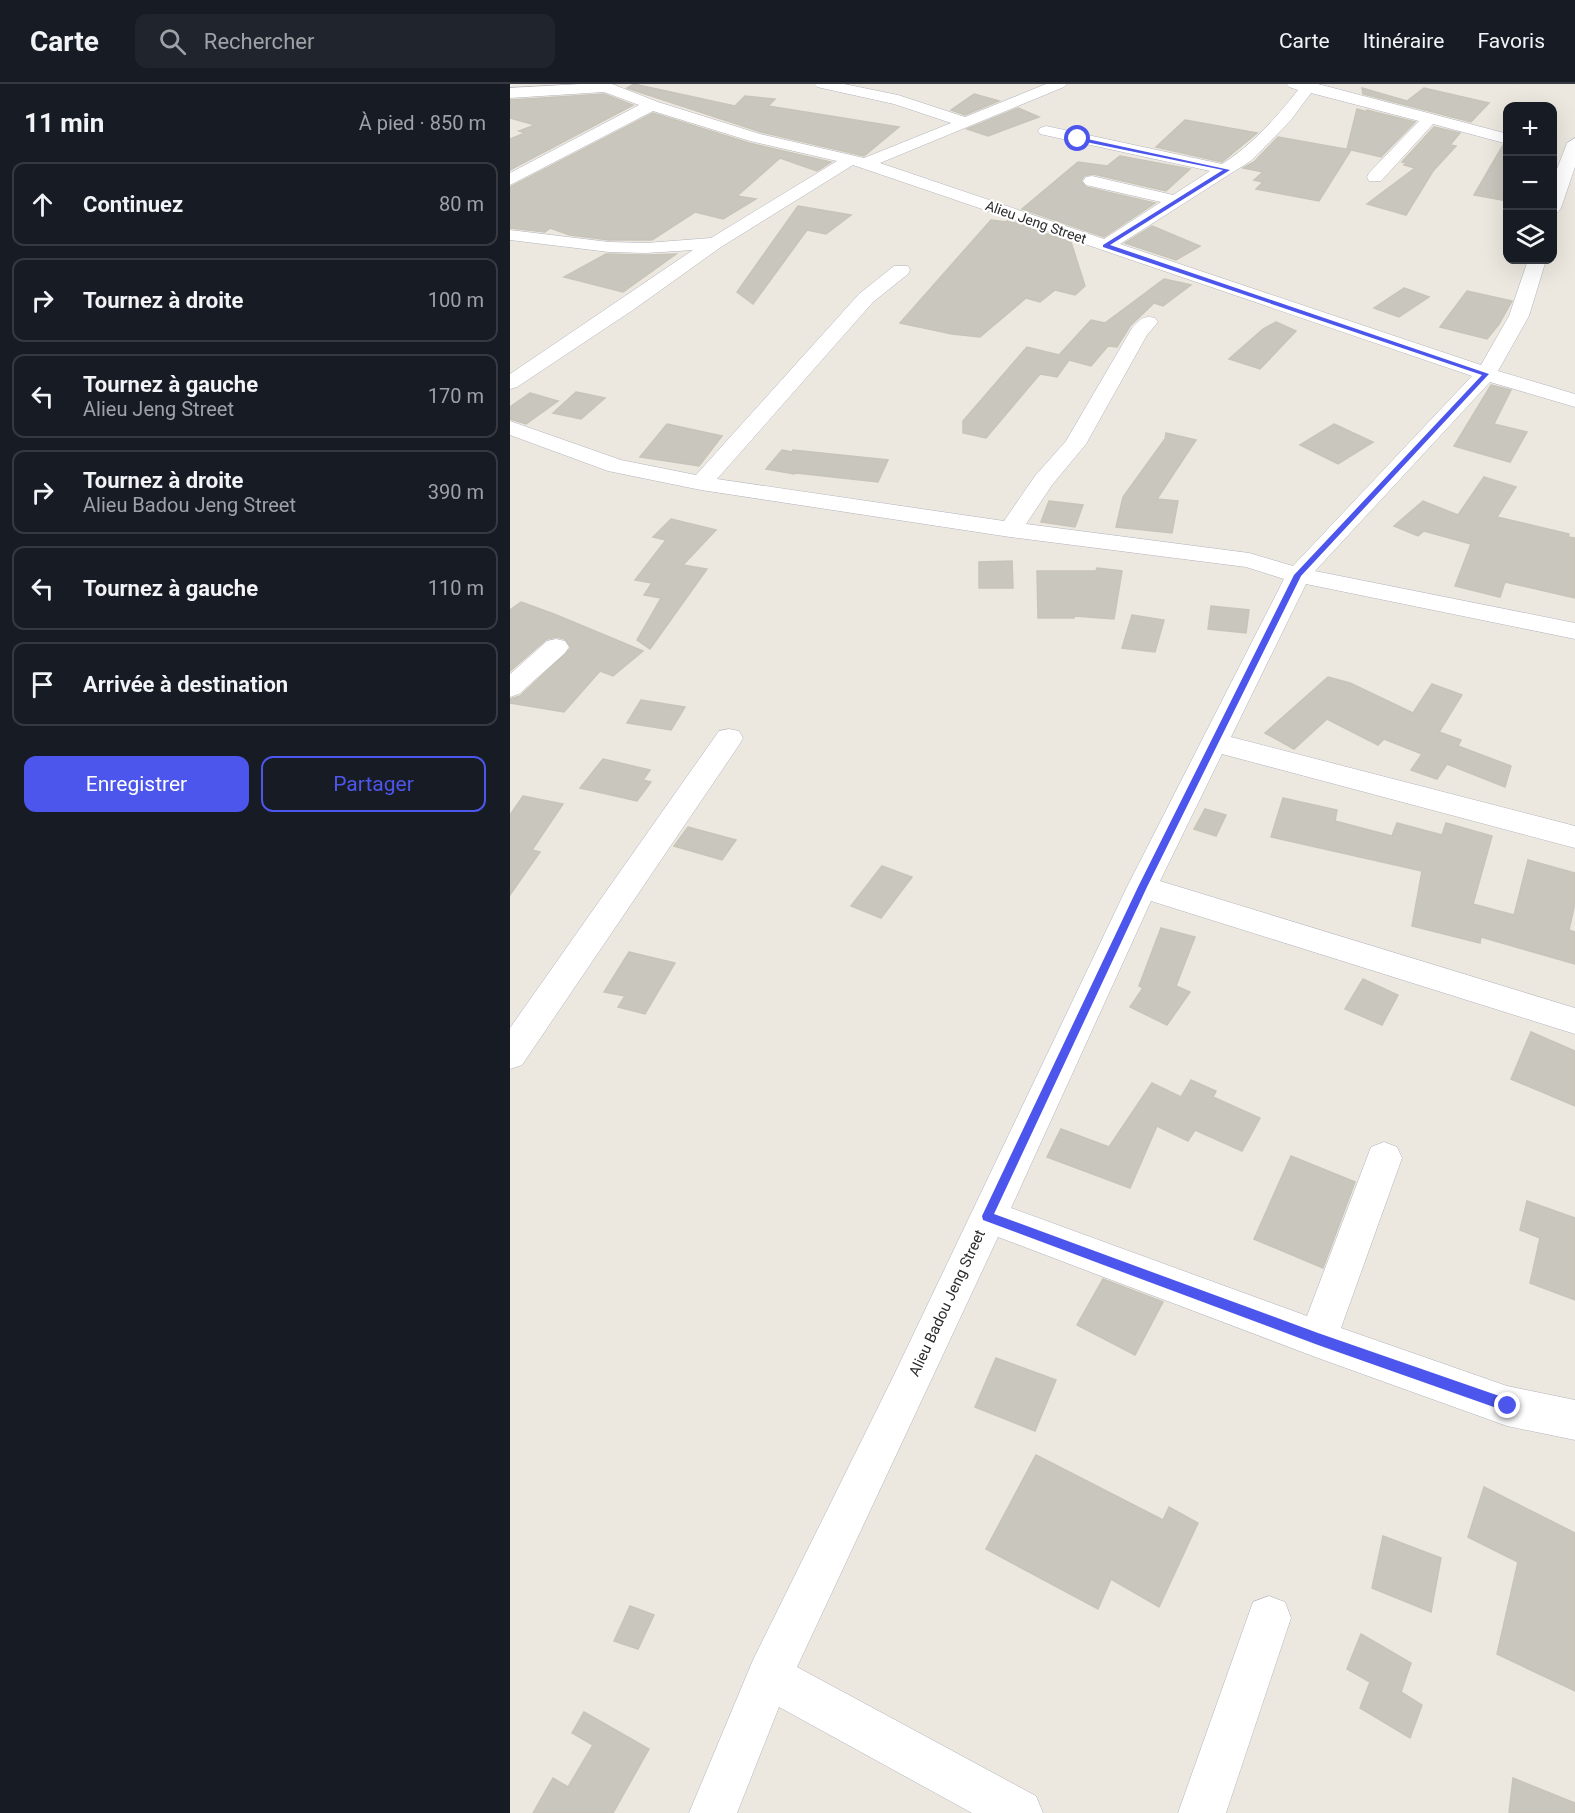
<!DOCTYPE html>
<html lang="fr">
<head>
<meta charset="utf-8">
<style>
  :root { --surface:#171b24; --page:#20242c; --text:#f1f3f6; --muted:#9ea1a6; --line:#363941; --accent:#4d56ec }
  body { margin:0; font-family:Roboto,sans-serif; background:var(--page); color:var(--text) }
  .controls { position:absolute; right:18px; top:18px; display:grid; overflow:hidden; border-radius:12px; box-shadow:0 6px 24px #0002 }
  .controls button { width:54px; height:54px; display:grid; place-items:center; padding:0; border:0; border-bottom:2px solid var(--line); background:var(--surface); color:var(--text); font:30px sans-serif }
  .stop { position:absolute; width:18px; height:18px; margin:-14px; border:4px solid #4d56ec; border-radius:50%; background:#fff }
  .stop.end { background:#4d56ec; border-color:#fff; box-shadow:0 2px 6px #0008 }
  .list { margin:0; padding:0; list-style:none }
  h2 { display:flex; justify-content:space-between; align-items:center; height:78px; margin:0; padding:0 24px; font-size:26px }
  h2 small { font-size:20px; font-weight:400; color:var(--muted) }
  .list li { display:grid; grid-template-columns:39px 1fr auto; gap:18px; align-items:center; box-sizing:border-box; height:84px; margin:0 12px 12px; padding:0 12px; border:2px solid var(--line); border-radius:12px }
  .list b { display:block; font-size:22px; white-space:nowrap }
  .list p { margin:0; font-size:20px; white-space:nowrap; color:var(--muted) }
  .list em { font-size:20px; font-style:normal; color:var(--muted) }
  .actions { display:flex; gap:12px; padding:18px 24px }
  .actions a { flex:1; padding:14px 0; border:2px solid var(--accent); border-radius:12px; text-align:center; font-size:21px; color:var(--accent) }
  .actions .main { background:var(--accent); color:#fff }
  .icon { flex:none; width:33px; height:33px; fill:none; stroke:currentColor; stroke-width:2; stroke-linecap:round; stroke-linejoin:round }
  .map { position:relative; flex:none; width:1065px; height:1729px; overflow:hidden }
  header { display:flex; align-items:center; gap:36px; box-sizing:border-box; height:84px; padding:0 30px; background:var(--surface); border-bottom:2px solid var(--line) }
  header strong { font-size:28px }
  nav { display:flex; gap:33px; margin-inline-start:auto; font-size:21px }
  .search { width:420px; height:54px; background:var(--page); display:flex; align-items:center; gap:15px; box-sizing:border-box; padding:0 21px; border-radius:12px; color:var(--muted); font-size:22px }
  main { display:flex }
  aside { flex:1; background:var(--surface) }
  .map>svg:first-child { display:block }
  .building { fill:#c8c6bd; stroke:#c8c4b9; stroke-width:1.5 }
  .lines { fill:none; stroke-linecap:round; stroke-linejoin:round }
  .street-casing { stroke:#b2b3be; stroke-width:1 }
  .street { fill:#fff; fill-rule:evenodd }
  .route { fill:#4d56ec }
  .labels { text-anchor:middle; dominant-baseline:central; stroke-width:4.5; stroke-linejoin:round; paint-order:stroke }
  .far-street-label { font-size:14px; fill:#2c2c2c; stroke:#fff }
  .street-label { font-size:15px; fill:#2c2c2c; stroke:#fff }
</style>
</head>
<body>
<header>
<strong>Carte</strong>
<div class="search"><svg class="icon" aria-label="search" viewBox="0 0 24 24"><circle cx="10" cy="10" r="6"/><path d="M15 15l6 6"/></svg>Rechercher</div>
<nav><a>Carte</a><a>Itinéraire</a><a>Favoris</a></nav>
</header>
<main>
<aside>
<h2>11 min<small>À pied · 850 m</small></h2>
<ul class="list">
<li><svg class="icon" aria-label="ahead" viewBox="0 0 24 24"><path d="M12 20V5M6 11l6-6 6 6"/></svg><div><b>Continuez</b></div><em>80 m</em></li>
<li><svg class="icon" aria-label="right" viewBox="0 0 24 24"><path d="M7 20v-9h11M14 6l5 5-5 5"/></svg><div><b>Tournez à droite</b></div><em>100 m</em></li>
<li><svg class="icon" aria-label="left" viewBox="0 0 24 24"><path d="M17 20v-9H6M10 6l-5 5 5 5"/></svg><div><b>Tournez à gauche</b><p>Alieu Jeng Street</p></div><em>170 m</em></li>
<li><svg class="icon" aria-label="right" viewBox="0 0 24 24"><path d="M7 20v-9h11M14 6l5 5-5 5"/></svg><div><b>Tournez à droite</b><p>Alieu Badou Jeng Street</p></div><em>390 m</em></li>
<li><svg class="icon" aria-label="left" viewBox="0 0 24 24"><path d="M17 20v-9H6M10 6l-5 5 5 5"/></svg><div><b>Tournez à gauche</b></div><em>110 m</em></li>
<li><svg class="icon" aria-label="arrive" viewBox="0 0 24 24"><path d="M6 21V4h12l-3 4 3 4H6"/></svg><div><b>Arrivée à destination</b></div></li>
</ul>
<div class="actions"><a class="main">Enregistrer</a><a>Partager</a></div>
</aside>
<div class="map">
<svg width="1065" height="1729" viewBox="0 0 1065 1729">
  <rect width="100%" height="100%" fill="#ece8df"/>
  <g class="building">
    <path d="M124 0 225 22 235 12 265 15 258 22 389 43 354 72 251 48 117 4Z"/>
    <path d="M852 4 897 17 914 4 979 19 961 38 853 10Z"/>
    <path d="M94 10 123 21 0 86V55L15 49 9 47 25 41 0 34V16Z"/>
    <path d="M464 10 489 17 455 31 441 26Z"/>
    <path d="M508 24 529 33 478 52 457 45Z"/>
    <path d="M847 25 858 28 857 26 905 38 871 73 837 65Z"/>
    <path d="M143 29 239 59 321 78 307 87 270 74 227 112 246 115 213 135 185 128 142 156H99L60 151 40 144 35 148 0 144V103Z"/>
    <path d="M675 36 747 49 712 78 646 63Z"/>
    <path d="M924 43 950 49 940 61 946 62 923 87 896 131 857 120 905 84 894 81 897 79 892 78Z"/>
    <path d="M768 53 841 66 809 117 746 105 753 98 744 96 753 88 733 84 744 78Z"/>
    <path d="M993 61 998 62V117L964 111Z"/>
    <path d="M610 72 680 85 656 107 583 90 574 92 571 97 576 103 645 119 594 153 512 125 568 78 597 82Z"/>
    <path d="M288 122 341 131 316 150 297 146 243 220 227 208Z"/>
    <path d="M481 136 496 138 498 136 561 158 575 202 565 211 545 206 530 218 516 214 470 253 442 250 390 239Z"/>
    <path d="M642 142 690 162 666 176 615 159Z"/>
    <path d="M96 170 136 171 166 170 113 208 54 193Z"/>
    <path d="M654 195 681 201 653 222 644 219 620 242 607 263 598 262 581 282 559 276 547 293 530 290 476 354 453 349V337L517 263 549 271 581 236 595 239Z"/>
    <path d="M894 204 919 213 889 233 864 224Z"/>
    <path d="M957 207 1002 217 989 240 977 255 930 243Z"/>
    <path d="M766 238 786 247 750 285 719 275 753 245Z"/>
    <path d="M981 301 1001 306 984 340 1017 348 1000 378 944 362Z"/>
    <path d="M66 308 95 314 71 335 43 329Z"/>
    <path d="M20 309 48 317 16 340 0 335V323Z"/>
    <path d="M157 340 212 352 189 382 130 373Z"/>
    <path d="M824 340 863 358 828 380 790 361Z"/>
    <path d="M656 349 686 356 647 415 668 417 662 449 606 443 613 413 655 355Z"/>
    <path d="M272 366 282 368 283 366 378 376 368 398 286 389 284 390 256 385Z"/>
    <path d="M974 393 1006 403 987 433 1059 450 1058 453 1065 454V514L995 498 990 513 945 502 961 460 914 447 908 452 884 442 913 417 948 431Z"/>
    <path d="M539 417 573 421 565 443 531 438Z"/>
    <path d="M161 435 206 446 173 481 197 485 140 565 127 556 151 514 134 511 142 499 125 496 156 456 143 453Z"/>
    <path d="M502 477 503 504H469V478Z"/>
    <path d="M587 484 612 487 604 535 564 532V534H528L527 487H586Z"/>
    <path d="M11 518 44 530 133 567 103 592 90 587 54 628 0 619V615L10 612 61 564 55 555 46 553 37 555 0 587V526Z"/>
    <path d="M701 522 739 526 736 549 698 545Z"/>
    <path d="M622 531 654 536 645 568 612 564Z"/>
    <path d="M818 593 840 599 903 629 922 600 952 611 929 648 951 656 948 662 1001 682 995 703 937 680 927 695 901 686 912 670 874 655 868 661 817 635 784 665 755 649Z"/>
    <path d="M131 616 175 623 161 646 117 639Z"/>
    <path d="M93 675 140 686 133 696 141 698 127 717 70 704Z"/>
    <path d="M13 712 53 720 22 766 30 768 0 811V731Z"/>
    <path d="M773 714 827 726 825 737 882 752 887 739 932 751 936 739 982 752 963 820 1004 831 1018 776 1065 789V819L1059 846 1065 848V880L971 853 970 859 902 842 912 787 761 753Z"/>
    <path d="M695 725 716 731 706 752 684 745Z"/>
    <path d="M178 743 226 756 212 776 164 762Z"/>
    <path d="M372 782 402 793 371 834 341 822Z"/>
    <path d="M651 844 685 853 666 902 680 908 657 941 620 923 633 904 629 902Z"/>
    <path d="M119 868 165 879 135 930 108 923 115 912 94 908Z"/>
    <path d="M853 895 888 911 872 941 835 925Z"/>
    <path d="M1021 948 1065 967V1022L1001 995Z"/>
    <path d="M681 996 706 1007 703 1013 750 1034 732 1067 685 1046 678 1057 647 1042 620 1104 537 1073 551 1045 599 1063 642 999 671 1013Z"/>
    <path d="M781 1072 845 1098 813 1184 744 1155Z"/>
    <path d="M1017 1117 1065 1134V1216L1020 1199 1030 1154 1010 1146Z"/>
    <path d="M593 1195 653 1218 625 1271 567 1241Z"/>
    <path d="M486 1274 546 1296 525 1347 465 1323Z"/>
    <path d="M526 1371 653 1436 659 1423 688 1439 649 1523 601 1495 588 1525 476 1465Z"/>
    <path d="M974 1403 1065 1449V1607L987 1570 1008 1478 958 1453Z"/>
    <path d="M873 1452 931 1474 921 1528 862 1504Z"/>
    <path d="M120 1522 144 1531 128 1565 104 1557Z"/>
    <path d="M851 1550 901 1579 891 1608 912 1621 900 1654 850 1624 860 1598 837 1585Z"/>
    <path d="M74 1628 139 1665 103 1729H23L43 1694 58 1703 83 1661 62 1649Z"/>
    <path d="M1003 1694 1065 1719V1729H999Z"/>
  </g>
  <g class="lines">
    <defs>
      <g id="street">
        <path d="M71 0H102L148 18 250 50 354 74 441 39 384 20 307 3 304 0H334L388 11 455 33 536 0H557L554 3 370 79 594 155 651 118 576 101 573 97 576 93 582 92 663 111 700 87 530 50 528 47 530 44 536 42 712 80C742 61 766 34 788 6L779 3 776 0H808L998 50V60L923 40 871 97H859L857 93 859 89 909 37 801 9 781 36 742 76 610 160 971 281 999 232 1018 176H1036L1019 232 988 287 1065 310V323L980 298 805 487 1065 539V555L796 500 721 653 1065 742V764L712 670 650 797 1065 924V950L641 817 501 1124 797 1232 861 1063 874 1058 887 1063 892 1074 831 1244 997 1302 1065 1316V1356L997 1342 808 1274 488 1153 287 1583 526 1712 533 1729H462L269 1623 227 1729H179L243 1576 384 1291 617 803 774 495 736 483 500 453 191 406 98 387 0 351V337L111 376 186 391 349 210 384 182H398L400 186 398 190 363 218 207 395 494 437 525 392 556 357 622 244C630 236 633 231 645 234L648 238 637 251 576 360 542 401 516 440 739 469 783 482 962 292 343 81 211 163 123 226 7 303 0 305V290L183 166 136 169 99 168 0 156V146L99 158 136 159 201 154 327 77 240 57 143 27 0 101V89L129 21 94 8 0 14V4Z"/>
        <path d="M1065 54V83L1051 124 1048 128 1042 129V98L1057 59Z"/>
        <path d="M46 555 55 557 59 563 55 569 9 610 0 613V590L37 557Z"/>
        <path d="M219 645 229 647 233 654 229 661 12 981 0 985V944L209 647Z"/>
        <path d="M759 1512 775 1518 781 1534 716 1729H668L743 1518Z"/>
      </g>
    </defs>
    <use href="#street" class="street-casing"/>
    <use href="#street" class="street"/>
  </g>
  <path class="route" d="M568 53 720 86 600 161 979 290 791 492 637 803 484 1130 808 1249 998 1315 1002 1317 1004 1322 1002 1326 998 1328 808 1261 473 1136 472 1132 628 803 784 491 972 291 593 163V161L713 86 566 56Z"/>
  <g class="labels">
    <g class="far-street-label">
      <text transform="translate(526 138) rotate(19)">Alieu Jeng Street</text>
    </g>
    <g class="street-label">
      <text transform="translate(437 1219) rotate(-65)">Alieu Badou Jeng Street</text>
    </g>
  </g>
</svg>
<div class="controls">
<button>+</button>
<button>−</button>
<button><svg class="icon" aria-label="layers" viewBox="0 0 24 24"><path d="M12 4l9 5-9 5-9-5zM3 14l9 5 9-5"/></svg></button>
</div>
<div class="stop" style="left:568px;top:55px"></div>
<div class="stop end" style="left:998px;top:1322px"></div>
</div>
</main>
</body>
</html>
